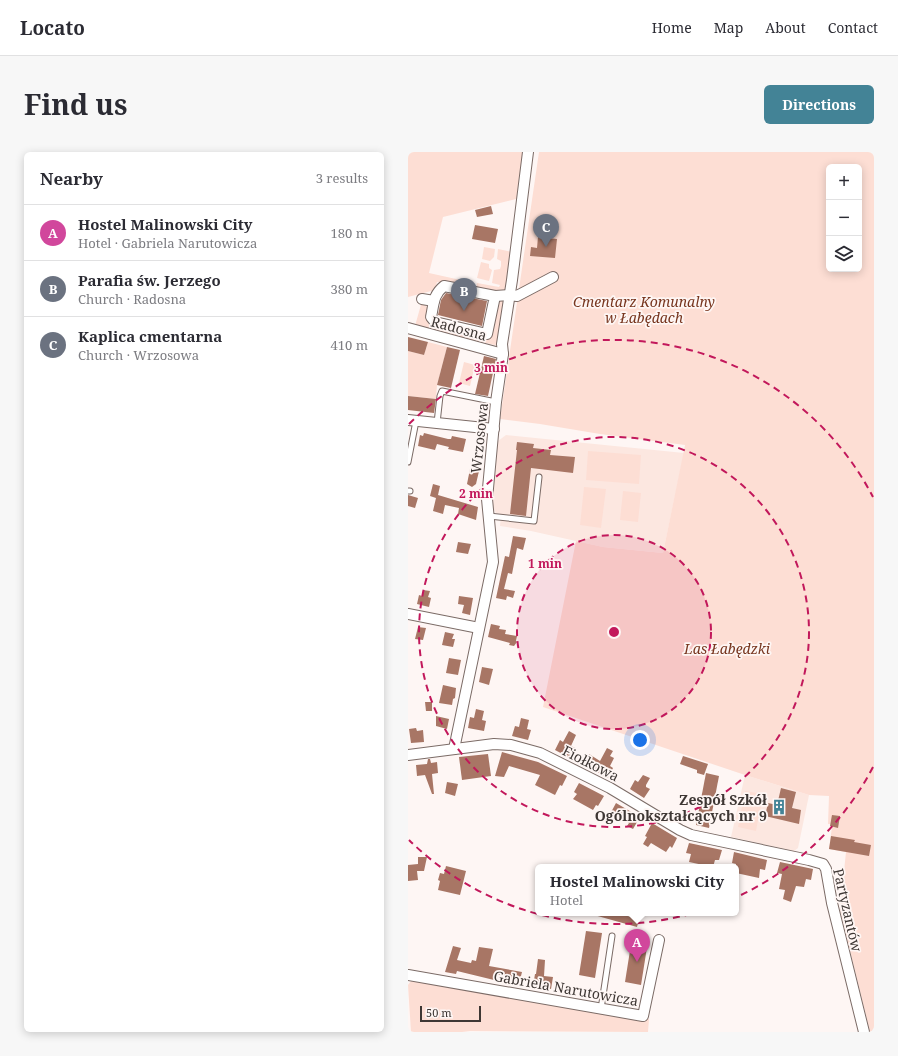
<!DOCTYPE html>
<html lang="en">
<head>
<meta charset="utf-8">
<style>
  :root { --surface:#fff; --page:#f7f7f7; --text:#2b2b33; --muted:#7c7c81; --line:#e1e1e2; --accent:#438396 }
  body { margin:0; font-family:"Noto Serif",serif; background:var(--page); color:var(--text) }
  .controls { position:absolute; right:12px; top:12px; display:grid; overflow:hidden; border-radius:6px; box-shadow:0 2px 10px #0003 }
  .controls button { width:36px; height:36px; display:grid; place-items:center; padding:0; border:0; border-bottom:1px solid var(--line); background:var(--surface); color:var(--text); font:20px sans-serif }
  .scale { position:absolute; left:12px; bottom:10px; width:61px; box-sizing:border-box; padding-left:4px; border:2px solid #3e3734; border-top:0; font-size:11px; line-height:14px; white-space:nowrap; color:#3e3734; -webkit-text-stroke:3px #fef6f4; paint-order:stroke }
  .you { position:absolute; left:232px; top:588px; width:14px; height:14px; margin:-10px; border:3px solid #fff; border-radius:50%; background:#1a73e8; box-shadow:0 0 0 6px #1a73e833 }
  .badge { display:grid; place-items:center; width:26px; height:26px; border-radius:50%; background:var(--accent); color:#fff; font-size:13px; font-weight:700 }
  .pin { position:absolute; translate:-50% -33px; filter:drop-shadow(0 1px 2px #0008) }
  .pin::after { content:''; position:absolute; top:21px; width:14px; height:12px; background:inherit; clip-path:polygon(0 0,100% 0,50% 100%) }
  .popup { position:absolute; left:127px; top:712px; width:204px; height:52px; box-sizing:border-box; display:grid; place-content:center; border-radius:6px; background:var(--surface); filter:drop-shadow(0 1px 3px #0005); font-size:13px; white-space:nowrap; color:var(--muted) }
  .popup b { font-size:15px; color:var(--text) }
  .popup::after { content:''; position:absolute; left:50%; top:100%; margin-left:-8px; border:8px solid transparent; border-top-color:var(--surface) }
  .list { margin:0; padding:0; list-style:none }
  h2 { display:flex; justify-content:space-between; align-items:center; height:52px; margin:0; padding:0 16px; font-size:17px }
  h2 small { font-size:13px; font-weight:400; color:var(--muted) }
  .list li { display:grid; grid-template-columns:26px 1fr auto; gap:12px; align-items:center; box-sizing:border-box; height:56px; padding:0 16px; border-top:1px solid var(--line) }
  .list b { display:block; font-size:15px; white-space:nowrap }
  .list p { margin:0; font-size:13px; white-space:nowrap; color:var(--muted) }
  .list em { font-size:13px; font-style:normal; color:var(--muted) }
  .icon { flex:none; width:22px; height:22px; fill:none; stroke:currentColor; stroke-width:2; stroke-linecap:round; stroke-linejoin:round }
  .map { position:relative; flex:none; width:466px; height:880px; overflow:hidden; border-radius:6px }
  header { display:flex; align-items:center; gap:24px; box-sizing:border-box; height:56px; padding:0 20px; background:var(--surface); border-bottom:1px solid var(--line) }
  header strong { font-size:19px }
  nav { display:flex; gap:22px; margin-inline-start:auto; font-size:14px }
  .intro { display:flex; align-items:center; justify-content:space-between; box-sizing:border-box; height:96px; padding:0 24px }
  h1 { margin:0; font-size:28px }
  .button { padding:10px 18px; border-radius:6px; background:var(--accent); color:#fff; font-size:14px; font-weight:700 }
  main { display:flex; gap:24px; padding:0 24px }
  aside { flex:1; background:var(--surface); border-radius:6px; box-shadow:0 2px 10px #0003 }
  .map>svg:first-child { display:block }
  .built { fill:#fce7e0 }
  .green { fill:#fdded4; fill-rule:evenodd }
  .building { fill:#a87665 }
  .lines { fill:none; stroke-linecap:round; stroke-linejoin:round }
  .lane-casing { stroke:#7b6b66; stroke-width:7 }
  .street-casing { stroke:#7b6b66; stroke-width:12 }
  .lane { stroke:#fff; stroke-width:5 }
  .street { stroke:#fff; stroke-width:10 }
  .ring { fill:none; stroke:#c2185b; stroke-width:2; stroke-dasharray:7 5 }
  .labels { text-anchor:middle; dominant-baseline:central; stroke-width:3.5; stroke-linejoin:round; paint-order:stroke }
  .park-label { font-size:14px; font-style:italic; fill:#78361f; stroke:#fef6f4 }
  .street-label { font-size:14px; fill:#3e3734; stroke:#fef6f4 }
  .poi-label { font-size:14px; font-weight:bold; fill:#3e3734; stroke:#fef6f4; text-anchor:end }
  .centre { fill:#c2185b; stroke:#fef6f4; stroke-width:2 }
  .ring-label { font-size:12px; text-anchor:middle; font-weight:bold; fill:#c2185b; stroke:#fef6f4; stroke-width:3.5; stroke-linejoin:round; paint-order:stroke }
</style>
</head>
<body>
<header>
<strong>Locato</strong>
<nav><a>Home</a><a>Map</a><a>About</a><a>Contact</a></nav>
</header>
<div class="intro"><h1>Find us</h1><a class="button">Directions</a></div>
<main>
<aside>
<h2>Nearby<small>3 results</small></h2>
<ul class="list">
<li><span class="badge" style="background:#d1479c">A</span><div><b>Hostel Malinowski City</b><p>Hotel · Gabriela Narutowicza</p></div><em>180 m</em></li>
<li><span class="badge" style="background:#6b7280">B</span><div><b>Parafia św. Jerzego</b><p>Church · Radosna</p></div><em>380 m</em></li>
<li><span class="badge" style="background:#6b7280">C</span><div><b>Kaplica cmentarna</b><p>Church · Wrzosowa</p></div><em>410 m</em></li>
</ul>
</aside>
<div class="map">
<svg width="466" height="880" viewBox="0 0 466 880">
  <rect width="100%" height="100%" fill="#fef6f4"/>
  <g class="built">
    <path d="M98 283 276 301 255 401 195 395 123 379 92 374 93 362 88 361 85 356 86 315 88 295 90 289Z"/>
    <path d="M337 623 401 643 390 696 386 699 323 685Z"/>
  </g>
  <g class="green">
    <path d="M0 0H118L112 46 35 65 21 121 66 131 63 137 29 130 27 138 0 145Z"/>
    <path d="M131 0H466V880H462L432 758 438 700 421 697 424 675 422 674 423 672H420L421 644 401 643 337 623 135 555 168 389 195 395 255 401 277 293 192 282 132 272 92 267ZM421 15H451V117H421Z"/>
    <path d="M76 95 87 97 86 105 82 109 74 107Z"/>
    <path d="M90 97 104 100 98 141 68 139 69 131 91 135 92 133 84 131 86 118 92 117 93 114V109L89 107Z"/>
    <path d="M73 110 81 112V116L84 118 81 129 69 126Z"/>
    <path d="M97 147 91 194 7 174 14 149 22 159 20 172 82 186 90 148Z"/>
    <path d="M20 190 39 195 29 233 28 247 0 244V199L16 203Z"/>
    <path d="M56 210 67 213 62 234 51 231Z"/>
    <path d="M180 299 233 303 231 332 178 328Z"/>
    <path d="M176 335 198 337 193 376 172 373Z"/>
    <path d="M215 339 233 341 230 370 212 368Z"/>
    <path d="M337 639 355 642 348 679 330 675Z"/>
    <path d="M3 829 241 867 240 880 62 879 54 880H3L0 833Z"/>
  </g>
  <g class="building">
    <path d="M83 54 85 62 69 65 67 58Z"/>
    <path d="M67 73 90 77 87 91 64 87Z"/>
    <path d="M130 85 149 87 147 106 122 104 123 95 129 96Z"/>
    <path d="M38 141 79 149 74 174 30 163 33 148Z"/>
    <path d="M0 185 20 190 16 203 0 199Z"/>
    <path d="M39 195 52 198 43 236 29 233Z"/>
    <path d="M76 204 88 207 80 244 67 242Z"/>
    <path d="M0 244 28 247 26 261 0 258Z"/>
    <path d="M16 281 40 287H43L44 284 58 287 55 300 40 297 41 295 29 292 27 298 10 294 12 283 15 284Z"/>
    <path d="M109 290 126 292 125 296 143 298 142 303 167 305 165 321 123 316 118 364 102 362 109 298H108Z"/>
    <path d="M62 317 71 319 68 332 64 335 59 332Z"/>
    <path d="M25 332 32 334 30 343 70 355 68 368 50 362 51 356 37 353 35 362 25 359 28 346 22 344Z"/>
    <path d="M0 343 10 346 7 356 0 354Z"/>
    <path d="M105 384 118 386 115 398 109 396 104 422 100 421 96 437 107 439 105 446 99 444 98 448 88 446 97 404 101 405Z"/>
    <path d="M50 390 63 392 60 402 48 400Z"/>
    <path d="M15 438 22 439 20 445 23 446 21 455 9 452 11 443 14 444Z"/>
    <path d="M51 444 65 446 62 463 54 461 56 453 50 452Z"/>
    <path d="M83 472 92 474 91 477 98 478 97 482 109 484 108 489 109 490 106 494 101 493 102 491 80 485Z"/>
    <path d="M10 475 18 476 15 488 7 487Z"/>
    <path d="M37 480 46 482 44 487H47L45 495 34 493Z"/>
    <path d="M41 506 53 508 50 523 38 521Z"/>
    <path d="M74 515 85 517 81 533 71 530Z"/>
    <path d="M35 533 48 536 47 546 45 547 44 553 31 551Z"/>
    <path d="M17 550H24V559H18Z"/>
    <path d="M68 557 76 559 74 568 78 569 76 579 60 576 62 565 66 566Z"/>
    <path d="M28 564 41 567 39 577 28 574Z"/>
    <path d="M113 566 121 568 119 577 123 578 120 588 104 584 107 574 111 575Z"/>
    <path d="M8 576 9 579 15 578 16 590 3 591 1 577Z"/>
    <path d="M161 579 168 583 163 594 167 596 162 606 147 598 152 588 155 590Z"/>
    <path d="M199 596 205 599 202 604 206 606 202 614 205 616 200 626 176 612 181 602 192 609Z"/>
    <path d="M94 600 130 610 159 624 154 634 152 633 147 643 127 633 132 623 101 614 96 625 87 624Z"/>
    <path d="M80 602 83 624 54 628 51 605Z"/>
    <path d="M275 604 300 612 296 623 289 621V618L272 612Z"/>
    <path d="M20 607H22L23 611 29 610 30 621 24 622 26 642H24L17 623 9 624 8 613 19 612Z"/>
    <path d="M298 621 311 624 301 676 288 673Z"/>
    <path d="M235 623 242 626 238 633V635L242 637 236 646 222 637 227 628 230 630Z"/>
    <path d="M39 630 50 632 47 644 37 641Z"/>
    <path d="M171 631 196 644 190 654 188 653 185 658 165 647 169 642 166 640Z"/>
    <path d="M373 636 388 640 384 656 393 658 391 672 357 664 360 651 369 653Z"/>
    <path d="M208 651 232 665 225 677 219 674 221 671 208 664 206 667 201 664Z"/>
    <path d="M424 663 432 664 430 676 422 674Z"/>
    <path d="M244 671 269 686 264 696 262 694 258 700 243 691 240 695 235 692 239 685 237 684Z"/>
    <path d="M423 684 447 688 446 690 463 693 461 704 421 697Z"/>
    <path d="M281 691 314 698 311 708H307L305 715 281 710 283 702 278 701Z"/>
    <path d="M326 700 359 708 357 718 352 717 351 726 328 721V712L324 711Z"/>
    <path d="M10 705H19L16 719H9L10 728 0 729V713L10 712Z"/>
    <path d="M372 710 405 717 403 728 398 727 396 735 388 734 383 750 375 747 377 738 371 737 374 722 369 721Z"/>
    <path d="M38 714 58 719 52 743 30 738 32 729 30 728 32 721 36 722Z"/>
    <path d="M187 761H208L231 767 229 775 186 763Z"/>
    <path d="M178 779 194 781 187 826 171 823Z"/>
    <path d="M224 786 240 789 233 833 217 830Z"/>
    <path d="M45 794 53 796 49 808 63 811 64 808 68 809 71 795 85 797 81 814 114 820 111 832 98 829 99 824 87 822 86 828 49 819 48 822 37 820Z"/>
    <path d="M130 807 137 808 136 824 145 825 143 837 125 834 127 822H128Z"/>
  </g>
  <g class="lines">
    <defs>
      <g id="lane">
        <path d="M29 271 32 244 34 239 88 250"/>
        <path d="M0 310 8 269"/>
        <path d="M0 339H2"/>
        <path d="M81 364 126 369 131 325"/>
        <path d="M193 857 204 784"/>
      </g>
      <g id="street">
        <path d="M36 134 87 144 79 182 27 170 23 165C26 151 25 143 36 134Z"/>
        <path d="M87 144 102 143 109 144 145 125"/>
        <path d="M14 147 26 149"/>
        <path d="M0 176 95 202"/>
        <path d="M0 268 86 277"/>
        <path d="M0 462 71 476"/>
        <path d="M46 597 85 410 79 347 88 250 95 202 94 192 104 128 120 0"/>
        <path d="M0 603 86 592 103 593 132 601 202 636 272 678 283 683 401 708 415 712 418 717 424 751 456 880"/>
        <path d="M0 823 235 864 251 788"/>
      </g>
    </defs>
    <use href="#lane" class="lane-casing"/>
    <use href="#street" class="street-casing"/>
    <use href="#lane" class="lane"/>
    <use href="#street" class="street"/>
  </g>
  <circle cx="206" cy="480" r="97" fill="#c2185b" fill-opacity=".12"/>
  <g class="ring">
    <circle cx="206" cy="480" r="97"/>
    <circle cx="206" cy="480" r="195"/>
    <path d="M465 615A292 292 0 0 1 1 688M1 272A292 292 0 0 1 465 345"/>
  </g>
  <defs>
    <symbol id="building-bare" viewBox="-9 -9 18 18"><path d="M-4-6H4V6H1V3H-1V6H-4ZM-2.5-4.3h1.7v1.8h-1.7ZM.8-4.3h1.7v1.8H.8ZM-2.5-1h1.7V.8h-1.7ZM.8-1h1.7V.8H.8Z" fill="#438396" stroke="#fef6f4" stroke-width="2.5" paint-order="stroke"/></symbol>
  </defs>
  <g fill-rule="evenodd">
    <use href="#building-bare" x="360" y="644" width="22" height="22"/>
  </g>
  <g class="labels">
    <g class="park-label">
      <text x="236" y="149">Cmentarz Komunalny<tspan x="236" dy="16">w Łabędach</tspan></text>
      <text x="319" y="496">Las Łabędzki</text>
    </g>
    <g class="street-label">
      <text transform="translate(51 176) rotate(15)">Radosna</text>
      <text transform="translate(71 286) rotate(-84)">Wrzosowa</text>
      <text transform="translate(183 611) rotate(27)">Fiołkowa</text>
      <text transform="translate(440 758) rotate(77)">Partyzantów</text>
      <text transform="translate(158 836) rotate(10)">Gabriela Narutowicza</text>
    </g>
    <g class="poi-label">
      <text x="359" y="647">Zespół Szkół<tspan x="359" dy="16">Ogólnokształcących nr 9</tspan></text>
    </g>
  </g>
  <circle cx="206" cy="480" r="6" class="centre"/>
  <g class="ring-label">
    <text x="83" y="220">3 min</text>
    <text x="68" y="346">2 min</text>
    <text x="137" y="416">1 min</text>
  </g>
</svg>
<div class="controls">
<button>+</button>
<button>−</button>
<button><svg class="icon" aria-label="layers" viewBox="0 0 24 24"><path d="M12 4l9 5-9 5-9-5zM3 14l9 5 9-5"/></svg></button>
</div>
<div class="scale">50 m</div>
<div class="you"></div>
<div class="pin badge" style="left:229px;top:810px;background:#d1479c">A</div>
<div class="popup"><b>Hostel Malinowski City</b>Hotel</div>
<div class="pin badge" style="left:56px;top:159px;background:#6b7280">B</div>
<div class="pin badge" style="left:138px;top:95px;background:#6b7280">C</div>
</div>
</main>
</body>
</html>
